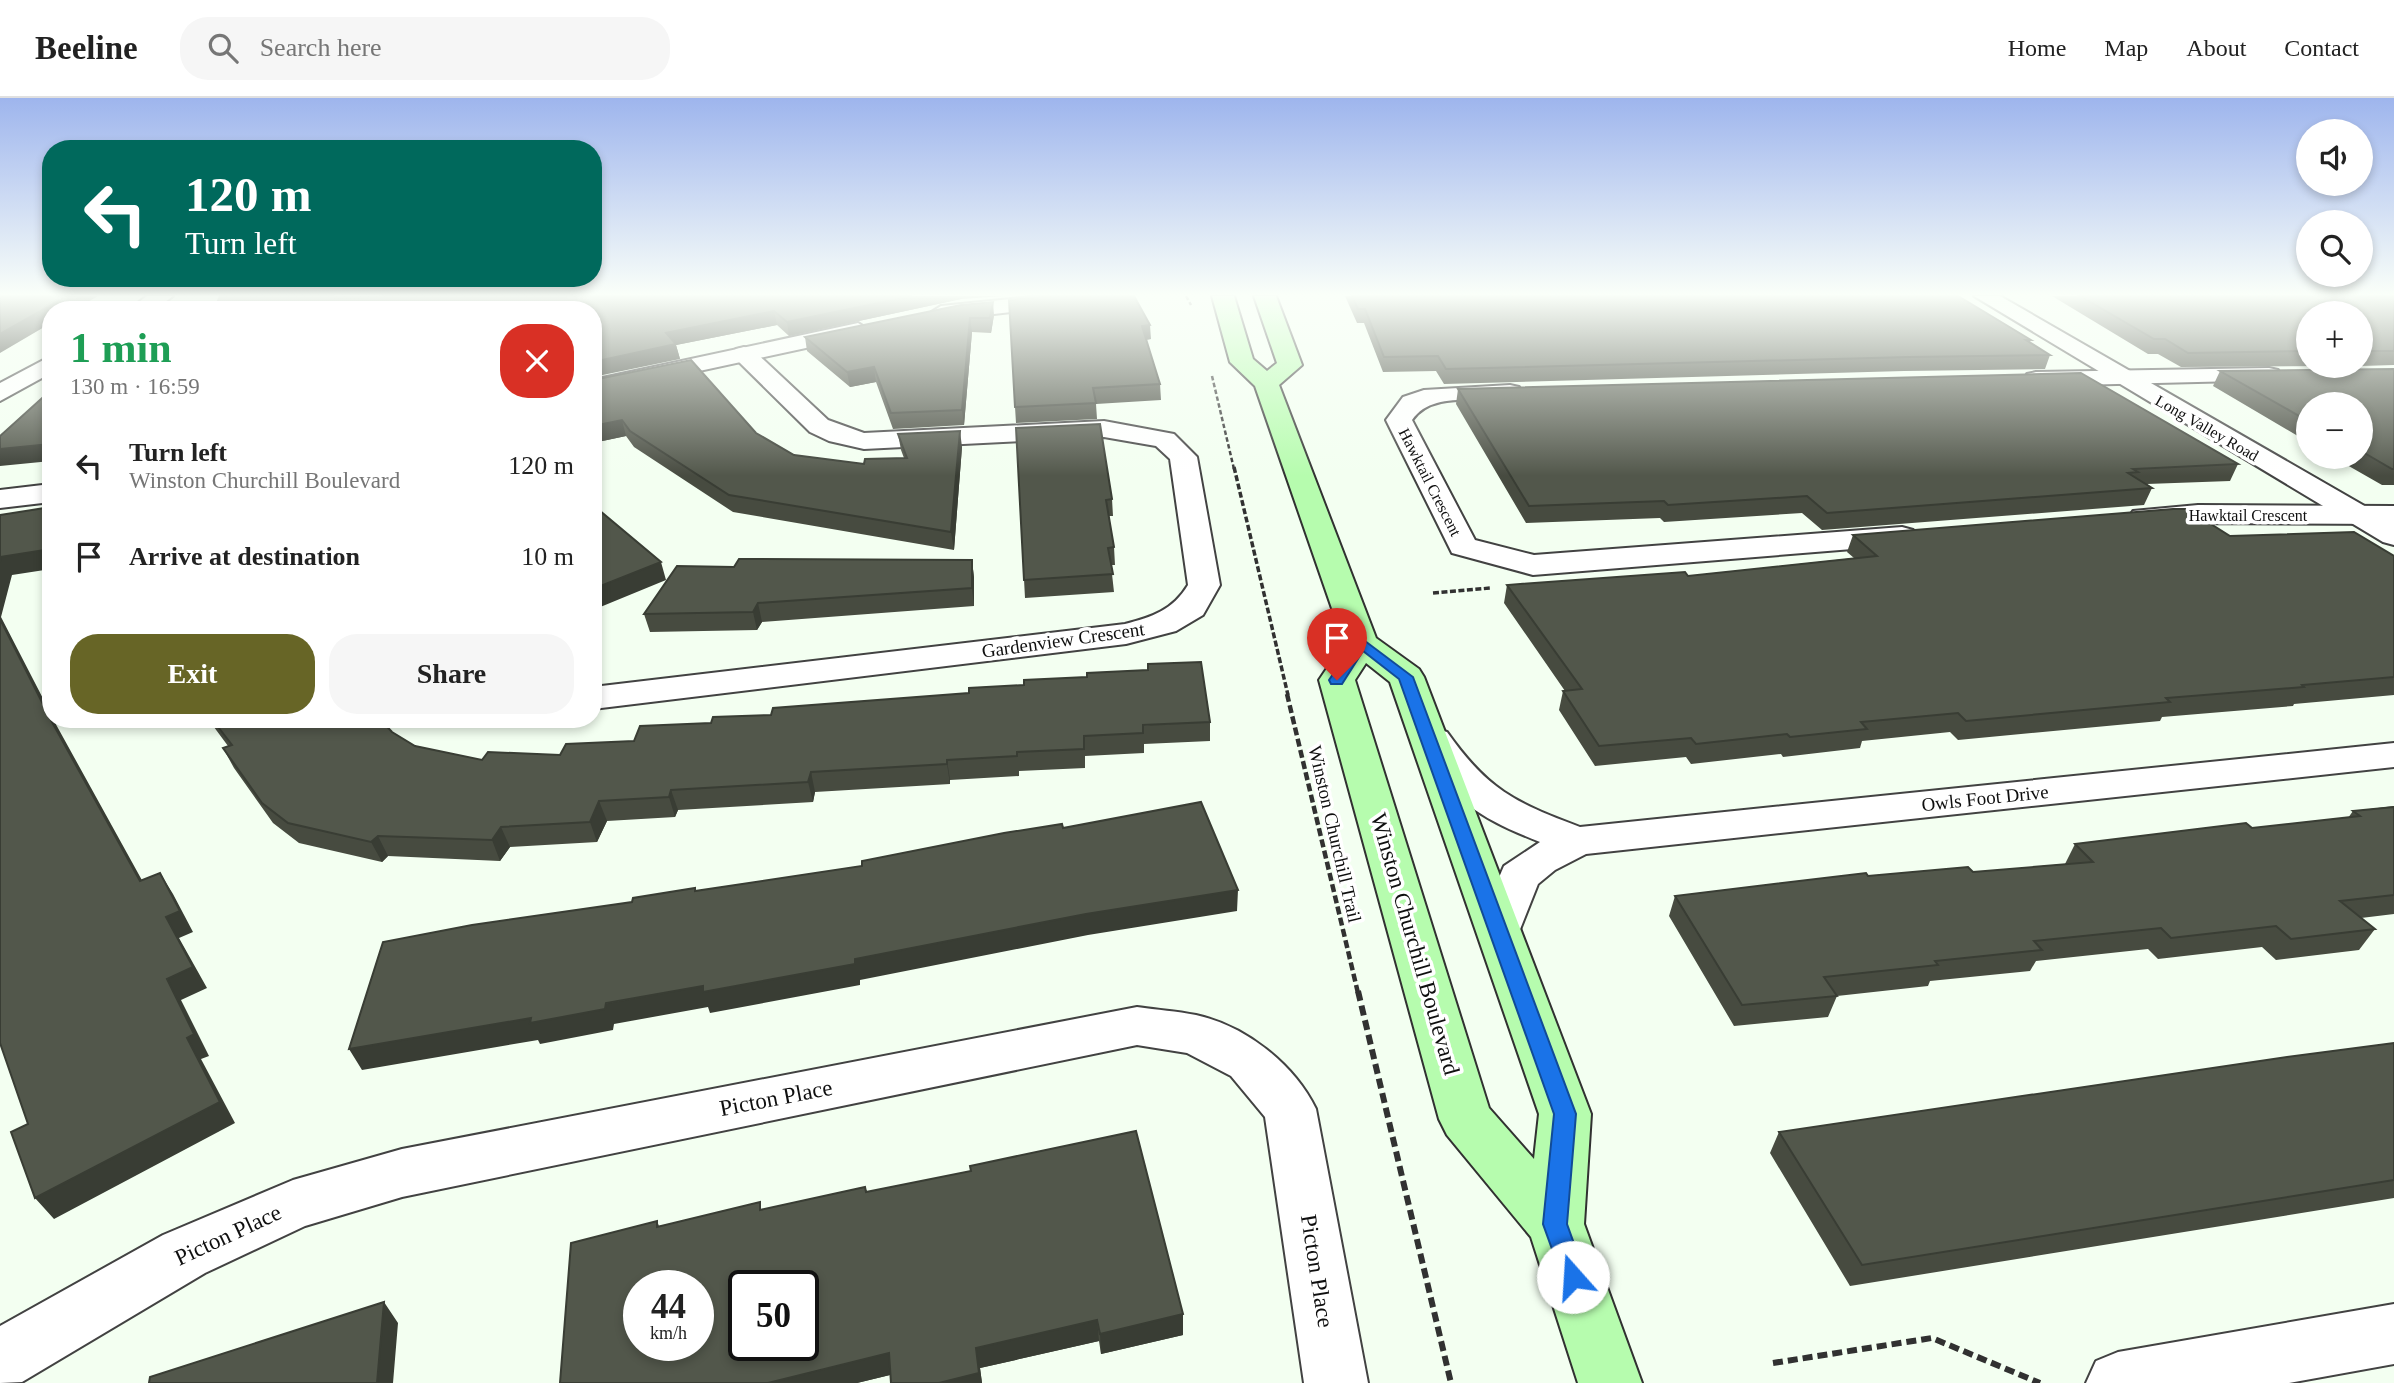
<!DOCTYPE html>
<meta charset="utf-8">
<style>
body{margin:0;font-family:Georgia,serif;background:#f6f6f6;color:#222;height:100vh;display:flex;flex-direction:column;font-size:26px;white-space:nowrap}
*{box-sizing:border-box;margin:0}
p{font-size:23px;color:#767676}
.icon{flex:none;width:38px;height:38px;fill:none;stroke:currentColor;stroke-width:2;stroke-linecap:round;stroke-linejoin:round}
.map{position:relative;flex:1;overflow:hidden}
.panel{position:absolute;left:42px;top:203px;width:560px;height:427px;display:flex;flex-direction:column;background:#fff;border-radius:28px;box-shadow:0 4px 10px #0003}
.panel>*{flex:none}
.top-card{position:absolute;left:42px;top:42px;width:560px;height:147px;border-radius:28px;box-shadow:0 4px 10px #0003;background:#00695c;color:#fff;overflow:hidden}
.buttons{position:absolute;left:2296px;top:21px;display:grid;gap:14px}
.buttons a{display:grid;place-items:center;width:77px;height:77px;border-radius:50%;background:#fff;box-shadow:0 4px 10px #0003;font-size:35px}
.speed{position:absolute;left:623px;top:1172px;display:flex;gap:14px;font-size:35px;font-weight:700;text-align:center}
.speed>*{display:grid;place-content:center;width:91px;height:91px;border-radius:50%;background:#fff;box-shadow:0 4px 10px #0003;line-height:1}
.speed small{font-size:18px;font-weight:400}
.speed .limit{border:4px solid #111;border-radius:10px;background:#fff;color:#111}
.pin{position:absolute;display:grid;place-items:center;width:60px;height:60px;color:#fff;margin:-72px -30px;border-radius:50% 50% 50% 0;rotate:-45deg;box-shadow:0 0 7px #0007}
.pin .icon{rotate:45deg}
.me{position:absolute;width:77px;margin:-38px;rotate:341deg;stroke-linejoin:round;filter:drop-shadow(0 0 5px #0008)}
.turn{display:flex;align-items:center;gap:24px;height:147px;padding:0 28px;font-size:32px}
.turn .icon{width:91px;height:91px;stroke-width:2.5}
.turn b{display:block;font-size:49px;line-height:60px}
.round{display:grid;place-items:center;flex:none;width:74px;height:74px;border-radius:28px;background:#f6f6f6}
.head{display:flex;align-items:center;justify-content:space-between;height:119px;padding:0 28px}
h1{font-size:42px;font-weight:600;line-height:52px;color:#1e9e55}
.cta{display:flex;gap:14px;margin-top:auto;padding:14px 28px}
.cta a{flex:1;height:80px;border-radius:28px;background:#676526;color:#fff;font-size:28px;font-weight:600;line-height:80px;text-align:center}
.cta a+a{background:#f6f6f6;color:#222}
ul{padding:0;list-style:none}
li{display:flex;align-items:center;gap:21px;height:91px;padding:0 28px}
li div{flex:1}
li b{display:block;font-size:26px}
li em{font-style:normal}
header{display:flex;align-items:center;gap:42px;box-sizing:border-box;height:98px;padding:0 35px;background:#fff;border-bottom:2px solid #e0e0e0}
header strong{font-size:33px}
nav{display:flex;gap:38px;margin-inline-start:auto;font-size:24px}
.search{width:490px;height:63px;background:#f6f6f6;display:flex;align-items:center;gap:18px;box-sizing:border-box;padding:0 24px;border-radius:28px;color:#767676;font-size:26px}
.map>svg:first-child{display:block}
.lines{fill:none;stroke-linecap:round;stroke-linejoin:round}
.minor-casing{stroke:#424242;stroke-width:4}
.tertiary-casing{stroke:#424242;stroke-width:4}
.secondary-casing{stroke:#313131;stroke-width:4}
.path-far3{stroke:#313131;stroke-width:2.5;stroke-dasharray:4.5 2.5;stroke-linecap:butt}
.path-far2{stroke:#313131;stroke-width:3.5;stroke-dasharray:6 2.5;stroke-linecap:butt}
.path-far1{stroke:#313131;stroke-width:4.5;stroke-dasharray:8 3.5;stroke-linecap:butt}
.path{stroke:#313131;stroke-width:6;stroke-dasharray:10 5;stroke-linecap:butt}
.minor{fill:#fff;fill-rule:evenodd}
.tertiary{fill:#fff;fill-rule:evenodd}
.secondary{fill:#b6fcae;fill-rule:evenodd}
.wall{fill:#474b40}
.shaded-wall{fill:#393d34}
.building{fill:#52574b;stroke:#393d34;stroke-width:2;fill-rule:evenodd}
.route{fill:#1a73e8;stroke:#114b97;stroke-width:2}
.labels{text-anchor:middle;dominant-baseline:central;stroke-width:7;stroke-linejoin:round;paint-order:stroke}
.far-street-label{font-size:16px;fill:#0f0f0f;stroke:#fff}
.street-label{font-size:19px;fill:#0f0f0f;stroke:#fff}
.near-street-label{font-size:23px;fill:#0f0f0f;stroke:#fff}
</style>
<header>
<strong>Beeline</strong>
<div class="search"><svg class="icon" aria-label="search" viewBox="0 0 24 24"><circle cx="10" cy="10" r="6"/><path d="M15 15l6 6"/></svg>Search here</div>
<nav><a>Home</a><a>Map</a><a>About</a><a>Contact</a></nav>
</header>
<div class="map">
<svg width="2394" height="1285" viewBox="0 0 2394 1285">
<rect width="100%" height="100%" fill="#f3fff1"/>
<g class="lines">
<g class="minor-casing">
<path id="minor" d="M744,249L752,251L828,322L864,335L1104,323L1174,336L1197,359L1220,487L1203,517L1176,533L1126,546L593,611V589L1125,526C1152,519 1173,512 1188,487L1170,361L1156,348L1104,339L864,351L829,343L810,334L736,261L732,256L736,251Z
M2269,270L2278,272L2281,277L2278,282L2036,288L2027,286L2024,281L2027,276L2036,274Z
M1510,287L1519,289L1522,294L1519,299C1485,308 1434,290 1412,322L1475,442L1534,457L1902,429L1913,432L1917,438L1913,444L1902,447L1533,477L1452,455L1386,322L1403,299L1424,292Z
M2198,407L2394,408V426L2198,425L2144,428L2133,425L2129,419L2133,413Z
M1433,630L1447,634C1488,692 1514,704 1580,729L2394,645V669L1586,756L1555,772L1538,786L1515,844L1499,848L1483,844L1476,832L1504,768L1540,744C1472,717 1454,702 1414,642L1419,634Z
M1137,909C1157,912 1177,913 1196,917C1246,928 1294,966 1316,1011L1368,1285H1304L1265,1019L1231,978L1187,955L1137,947L402,1099L305,1128L205,1175L22,1284L0,1285V1228L163,1137L293,1082L402,1051Z
M2394,1206V1266L2289,1285H2086L2096,1263L2118,1254Z"/>
</g>
<g class="tertiary-casing">
<path id="tertiary" d="M147,198H173L155,212H128Z
M1040,198H1110L1099,204L941,222L930,215L941,208Z
M1974,198H2000L2394,425V447L2383,444Z
M858,225L869,232L866,237L593,296V282Z
M51,258V275L0,303V285Z
M51,386V404L0,410V392Z"/>
</g>
<g class="secondary-casing">
<path id="secondary" d="M1212,198H1234L1253,261L1267,273L1277,265L1254,198H1276L1302,267L1279,287L1376,540L1419,571L1424,579L1591,1016L1584,1126L1642,1285H1578L1531,1139L1447,1037L1439,1021L1319,582L1344,545L1255,288L1230,264ZM1366,565L1390,584L1539,1016L1534,1061L1489,1010L1355,582Z"/>
</g>
<path class="path-far3" d="M1186,198L1191,207
M1212,278L1234,371"/>
<path class="path-far2" d="M1234,369L1288,597
M1433,495L1491,490"/>
<path class="path-far1" d="M1287,596L1358,895"/>
<path class="path" d="M1358,893L1451,1285
M1773,1265L1932,1240L2040,1285"/>
<use href="#minor" class="minor"/>
<use href="#tertiary" class="tertiary"/>
<use href="#secondary" class="secondary"/>
</g>
<path class="wall" d="M1050,198L1151,241L1146,242L1160,286L1161,302L1096,306L1097,321L1016,325L1015,309Z
M1345,198H1958L2031,242L2030,244L2050,257L2045,271L1904,273L1444,286L1436,273L1383,274L1364,225H1357Z
M2052,198H2394V267L2361,268V215H2308V268H2338L2181,269L2158,256H2148Z
M961,201L789,238L777,227L676,247L680,261L593,212Z
M994,217L991,235L972,234L964,327L893,331L876,284L850,289L807,253L805,239Z
M2394,271V387H2382L2333,359H2361V306H2308V344L2213,288L2220,273Z
M593,282L756,335L794,357L864,366L904,360L901,352L898,336L962,349L954,452L733,414L634,349L626,338L593,345Z
M1458,291L2238,366L2230,383L2147,386L2152,390L2144,407L1822,432L1802,415L1664,424L1660,420L1526,425L1456,306Z
M1016,330L1112,401L1113,418H1109L1114,449L1115,467H1111L1114,494L1025,500Z
M1853,437L2230,438L2394,458V597L2294,606L2293,608L2162,619L2160,623L1958,642L1950,634L1862,643L1860,650L1783,659L1781,656L1691,666L1686,659L1595,668L1559,612L1563,593H1565L1504,505L1507,487L1688,478L1854,460L1847,454Z
M972,462L974,480V508L762,524L757,532L650,534L644,516L734,469Z
M208,621H380L392,634L415,648L482,662L560,657L1210,624V643L1144,646V655L1085,658V670L1019,673V678L950,682V686L815,694L813,704L678,712L675,719L607,723L597,744L510,749L500,763L388,758L382,764L299,745L273,725L234,670L223,650L228,648Z
M2394,708V816L2361,820L2375,831L2359,852L2276,862L2262,849L2158,861L2148,851L2036,863L2030,873L1930,883L1928,888L1837,898L1828,919L1734,928L1669,818L1675,798L1868,778L1973,774L2065,766L2075,746L2252,730L2348,720L2353,713Z
M2394,945V1100L1850,1188L1770,1055L1779,1034Z
M865,1089L867,1094L1183,1237L1101,1256L1099,1243L980,1270L982,1285H891L890,1277L857,1285H560L657,1123L659,1128L762,1112Z"/>
<path class="shaded-wall" d="M67,198H98L74,212H51V225L0,255V236Z
M333,198H387L338,212Z
M912,198H1003L961,201L789,238L787,224Z
M993,204L994,217L991,235L990,220Z
M774,213L777,227L676,247L680,261L593,279V264L666,235Z
M970,220L972,234L964,327L962,312Z
M1150,227L1151,241L1142,242V228Z
M874,269L876,284L850,289L847,274Z
M622,322L626,338L593,345V328Z
M960,333L962,349L954,452L951,434Z
M51,346V363L0,368V351Z
M51,451V471L12,477L1,519L51,616V621H53L154,804L140,783L52,624L0,521V464L1,459Z
M972,462L974,480V508L972,490Z
M661,464L666,482L593,512V491Z
M758,505L762,524L757,532L753,514Z
M947,662L950,682V686L947,666Z
M811,674L815,694L813,704L808,684Z
M671,692L678,712L675,719L669,699Z
M599,703L607,723L597,744L590,724Z
M501,729L510,749L500,763L492,742Z
M378,738L388,758L382,764L371,744Z
M160,775L173,796L193,834L179,840L207,890L181,902L209,958L201,961L235,1025L54,1121L35,1100L187,940L167,881L166,819Z
M1238,792L1237,813L1088,837L860,882V887L710,915L708,909L614,926L613,932L540,946L538,942L362,972L349,951L855,861L1086,816Z
M384,1204L398,1225L393,1285H377Z
M1183,1216V1237L1101,1256L1100,1236Z
M1097,1222L1099,1243L980,1270L982,1285H939L976,1250Z
M889,1255L894,1276L857,1285H768Z"/>
<path class="building" d="M0,198H67L0,236Z
M220,198H333L336,201L392,198H912L787,224L774,213L666,235L676,246L593,264V212H214Z
M1050,198H1134L1150,227L1142,228L1160,286L1093,290L1096,305L1015,309L1009,202Z
M1352,198H1958L2031,242H2026L2050,257L1909,259L1446,271L1438,258L1384,259L1365,211H1358Z
M2080,198H2394V253H2361V215H2308V253L2188,255L2165,241H2154Z
M993,204L990,220H970L962,312L891,315L874,269L847,274L805,239L961,207Z
M691,262L756,335L794,357L864,366L865,361L907,360L898,336L960,333L951,434L729,397L630,333L622,322L593,328V282Z
M2394,271V371H2392L2361,353V306H2308V323L2220,273Z
M2081,275L2238,366L2133,371L2138,374L2128,375L2152,390L1827,415L1807,398L1668,407L1664,403L1529,408L1458,291Z
M51,292V346L0,351V338Z
M1100,326L1112,401L1106,402L1114,449L1108,450L1113,476L1024,482L1016,330Z
M593,407L661,464L593,491Z
M51,409V451L1,459L0,464V417Z
M2173,411H2187L2230,438L2354,434L2394,458V579L2302,587L2304,589L2166,600L2170,604L1966,623L1958,615L1861,624L1867,631L1790,639L1787,636L1696,646L1691,640L1599,648L1563,593L1582,591L1507,487L1685,474L1688,478L1877,458L1853,437Z
M739,461L972,462V490L758,505L753,514L644,516L677,468L734,469Z
M0,521L52,624L140,783L160,775L180,813L166,819L193,869L167,881L194,936L187,940L220,1004L35,1100L11,1034L28,1026L0,945Z
M1201,564L1210,624L1143,627V635L1084,638V651L1017,654V658L947,662V666L811,674L808,684L671,692L669,699L599,703L590,724L501,729L492,742L378,738L371,744L288,725L262,705L223,650L232,647L212,621H380L392,634L415,648L482,662L488,654L560,657L566,646L634,643L640,628L711,625L713,619L771,617L773,610L969,595V590L1024,587V582L1087,579V575L1148,572V566Z
M1201,704L1238,792L1086,816L855,861V866L703,894V888L606,905L605,911L530,925L531,920L349,951L383,844L472,827L632,804L633,800L695,790V793L862,768V763L1004,735L1062,726L1063,730Z
M2394,709V797L2340,803L2375,831L2291,841L2276,828L2171,840L2161,830L2034,843L2042,852L1935,863L1938,867L1824,879L1837,898L1742,907L1675,798L1866,775L1868,778L1968,769L1973,774L2093,764L2075,746L2246,725L2252,730L2360,718L2353,713Z
M2394,945V1082L1862,1167L1779,1034L2287,959Z
M1136,1033L1183,1216L1100,1236L1097,1222L976,1250L979,1275L939,1285H891L889,1255L768,1285H560L571,1145L657,1123V1129L760,1104V1112L865,1089L866,1094L971,1073L970,1068ZM639,1188H698V1248H639ZM744,1188H803V1248H744Z
M384,1204L377,1285H149L150,1279Z"/>
<linearGradient id="sky" x2="0" y2="1"><stop stop-color="#9eb5ed"/><stop offset="0.52" stop-color="#fafff9"/><stop offset="1" stop-color="#fafff9" stop-opacity="0"/></linearGradient>
<rect width="2394" height="378" fill="url(#sky)"/>
<path class="route" d="M1361,540L1413,579L1576,1016L1567,1126L1586,1179L1582,1187L1573,1191L1565,1187L1543,1126L1554,1016L1399,581L1363,553L1342,586H1331L1329,582L1356,542Z"/>
<g class="labels">
<g class="far-street-label">
<text transform="translate(2207 330) rotate(30)">Long Valley Road</text>
<text transform="translate(1430 384) rotate(63)">Hawktail Crescent</text>
<text x="2248" y="417">Hawktail Crescent</text>
</g>
<g class="street-label">
<text transform="translate(1063 542) rotate(-8)">Gardenview Crescent</text>
<text transform="translate(1985 700) rotate(-6)">Owls Foot Drive</text>
<text transform="translate(1335 736) rotate(77)">Winston Churchill Trail</text>
</g>
<g class="near-street-label">
<text transform="translate(1415 846) rotate(74)">Winston Churchill Boulevard</text>
<text transform="translate(776 1000) rotate(-11)">Picton Place</text>
<text transform="translate(228 1137) rotate(-25)">Picton Place</text>
<text transform="translate(1317 1173) rotate(81)">Picton Place</text>
</g>
</g>
</svg>
<div class="buttons">
<a><svg class="icon" aria-label="sound" viewBox="0 0 24 24"><path d="M4 9h4l5-4v14l-5-4H4zM17 9q2 3 0 6"/></svg></a>
<a><svg class="icon" aria-label="search" viewBox="0 0 24 24"><circle cx="10" cy="10" r="6"/><path d="M15 15l6 6"/></svg></a>
<a>+</a>
<a>−</a>
</div>
<div class="speed"><div>44<small>km/h</small></div><div class="limit">50</div></div>
<div class="pin" style="left:1337px;top:582px;background:#d93025"><svg class="icon" aria-label="arrive" viewBox="0 0 24 24"><path d="M6 21V4h12l-3 4 3 4H6"/></svg></div>
<svg class="me" style="left:1573px;top:1179px" viewBox="-20 -20 40 40"><circle r="19" fill="#fff"/><path d="M0-13L10 11 0 6-10 11z" fill="#1a73e8"/></svg>
<div class="top-card">
<div class="turn"><svg class="icon" aria-label="left" viewBox="0 0 24 24"><path d="M17 20v-9H6M10 6l-5 5 5 5"/></svg><div><b>120 m</b>Turn left</div></div>
</div>
<section class="panel">
<div class="head"><div><h1>1 min</h1><p>130 m · 16:59</p></div><a class="round" style="background:#d93025;color:#fff"><svg class="icon" aria-label="close" viewBox="0 0 24 24"><path d="M6 6l12 12M18 6L6 18"/></svg></a></div>
<ul>
<li><svg class="icon" aria-label="left" viewBox="0 0 24 24"><path d="M17 20v-9H6M10 6l-5 5 5 5"/></svg><div><b>Turn left</b><p>Winston Churchill Boulevard</p></div><em>120 m</em></li>
<li><svg class="icon" aria-label="arrive" viewBox="0 0 24 24"><path d="M6 21V4h12l-3 4 3 4H6"/></svg><div><b>Arrive at destination</b></div><em>10 m</em></li>
</ul>
<div class="cta"><a>Exit</a><a>Share</a></div>
</section>
</div>
